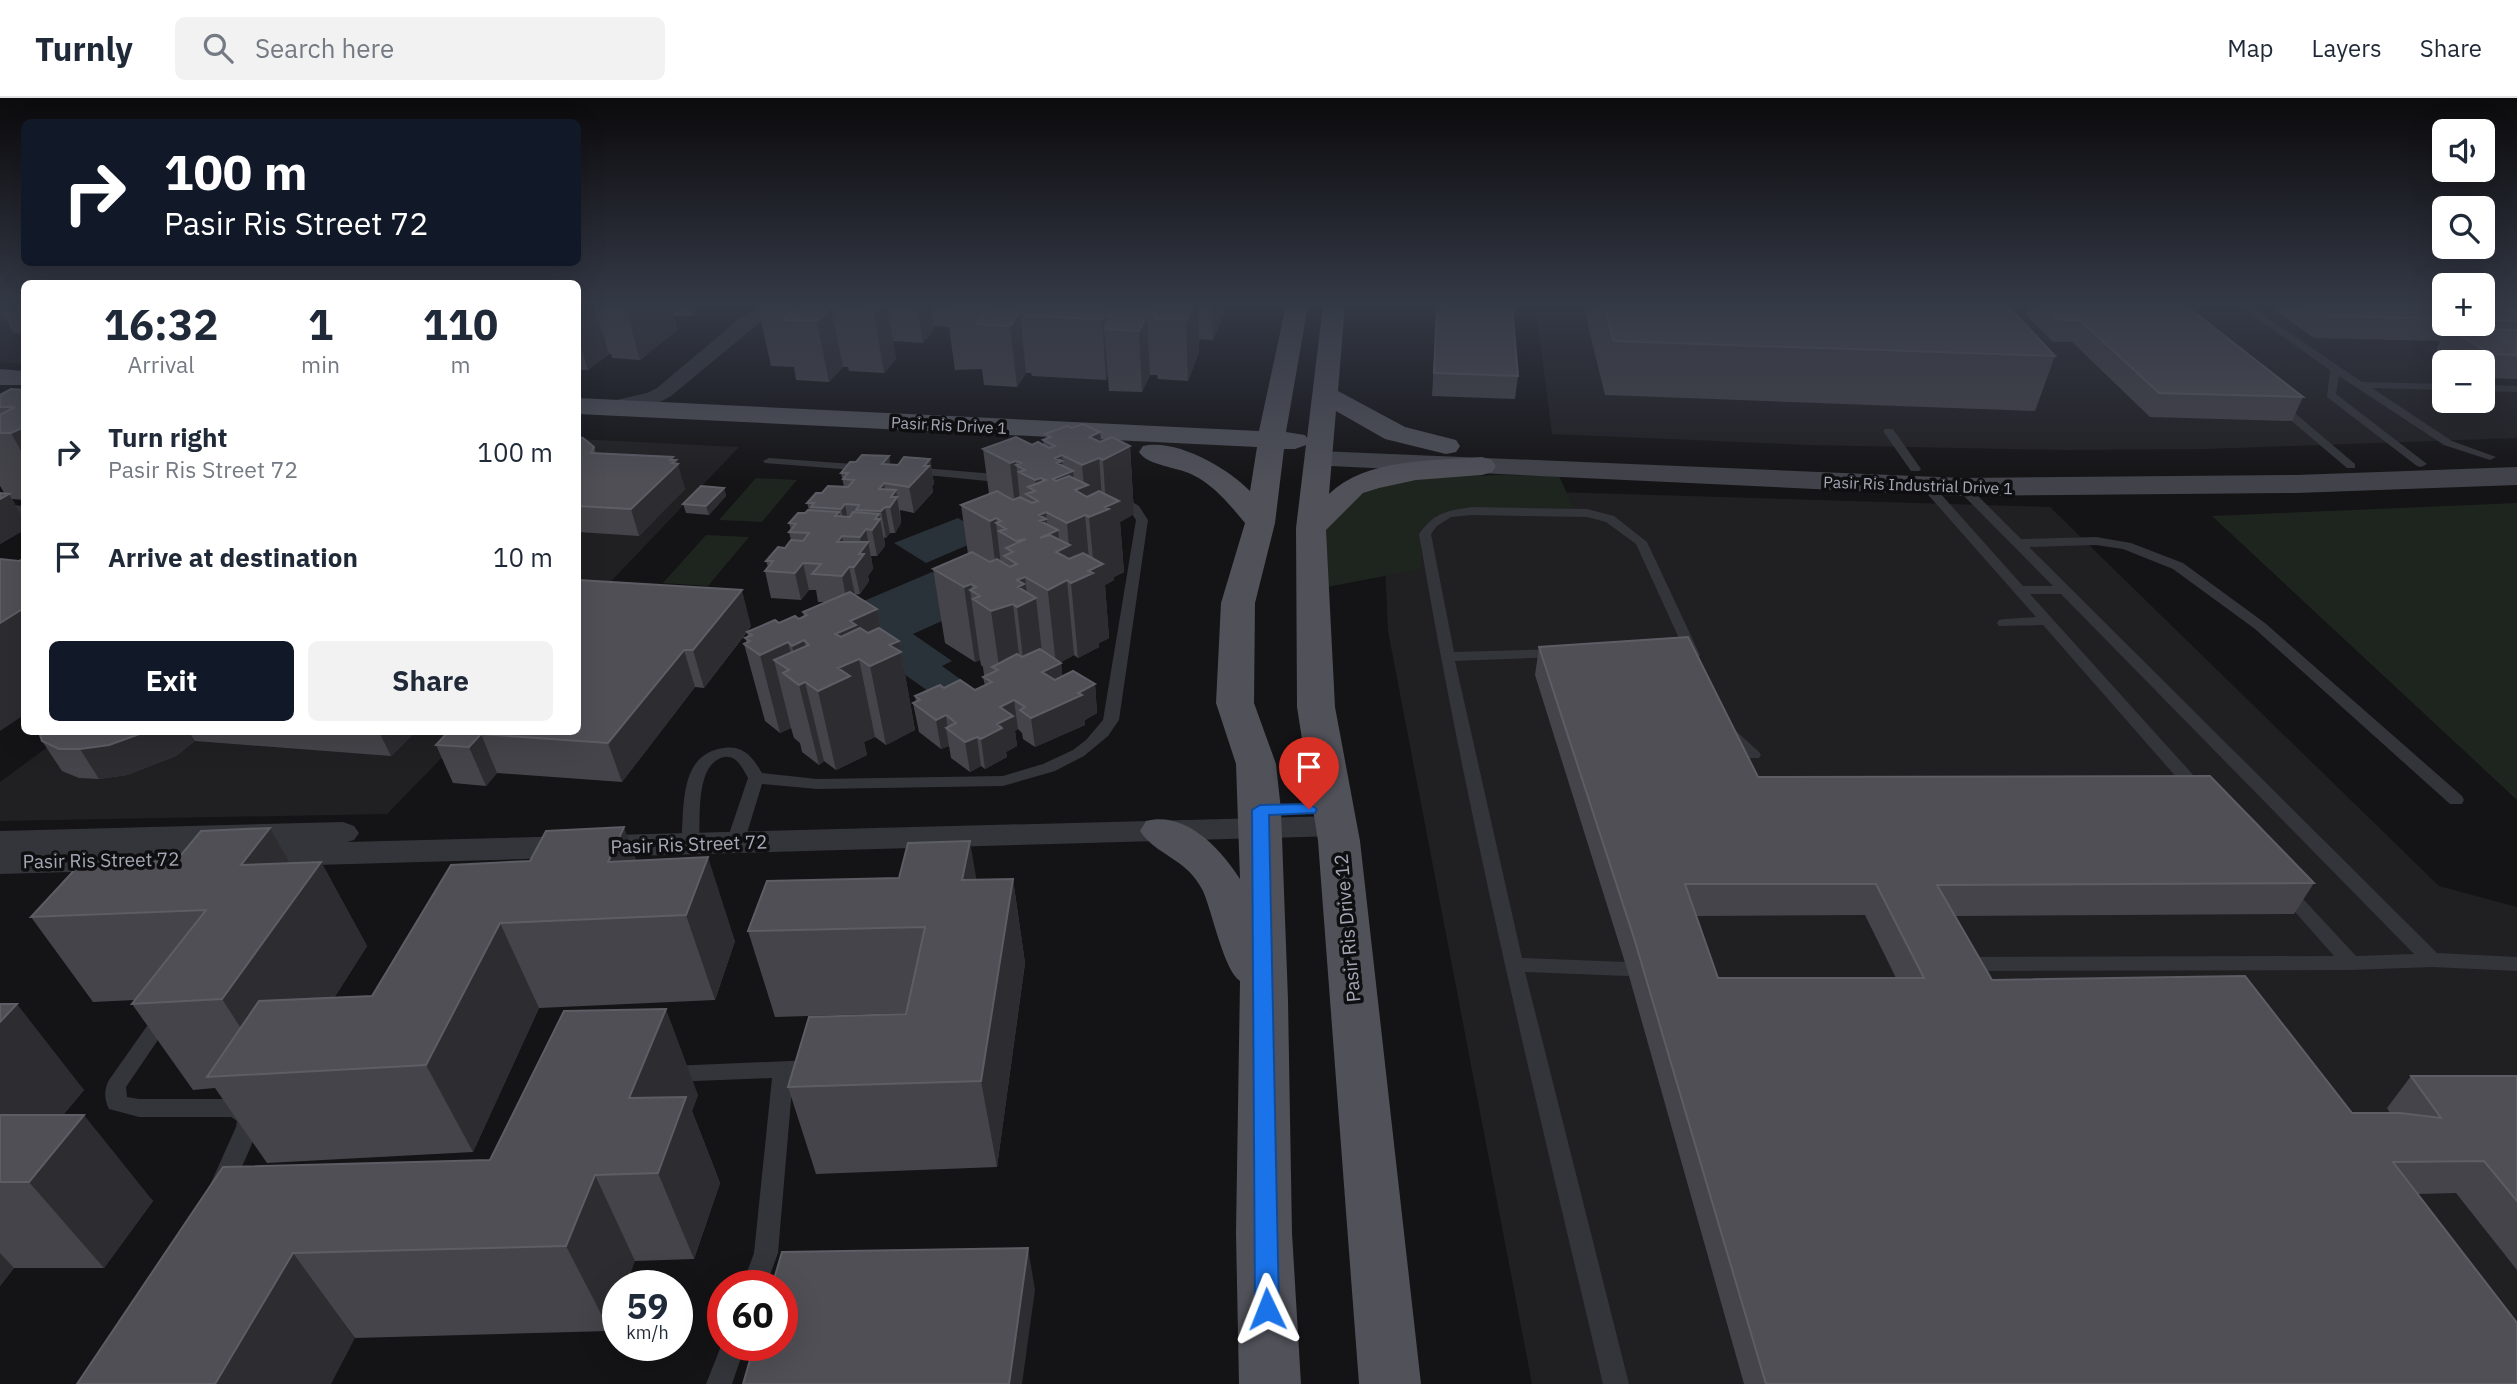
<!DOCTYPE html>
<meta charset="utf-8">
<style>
body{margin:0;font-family:"IBM Plex Sans",sans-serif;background:#f2f2f3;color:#1f2937;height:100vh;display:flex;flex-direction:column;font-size:26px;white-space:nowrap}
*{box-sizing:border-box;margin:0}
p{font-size:23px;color:#747a83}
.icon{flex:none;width:38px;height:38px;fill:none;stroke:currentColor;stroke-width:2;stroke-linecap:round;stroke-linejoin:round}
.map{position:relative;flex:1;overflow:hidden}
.sheet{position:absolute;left:21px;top:182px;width:560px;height:455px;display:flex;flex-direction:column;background:#fff;border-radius:10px;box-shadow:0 7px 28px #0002}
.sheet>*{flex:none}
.banner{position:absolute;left:21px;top:21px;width:560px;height:147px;border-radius:10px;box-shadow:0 7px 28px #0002;background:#111827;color:#fff;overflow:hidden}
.tools{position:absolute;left:2432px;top:21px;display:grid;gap:14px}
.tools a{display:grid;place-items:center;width:63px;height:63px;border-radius:10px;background:#fff;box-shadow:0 7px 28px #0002;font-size:35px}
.speed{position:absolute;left:602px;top:1172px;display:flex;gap:14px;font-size:35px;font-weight:700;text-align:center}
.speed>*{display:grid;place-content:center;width:91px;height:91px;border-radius:50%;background:#fff;box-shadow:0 7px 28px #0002;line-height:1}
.speed small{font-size:18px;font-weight:400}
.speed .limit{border:10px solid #d22;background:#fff;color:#111}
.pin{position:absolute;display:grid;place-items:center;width:60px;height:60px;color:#fff;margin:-72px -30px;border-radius:50% 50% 50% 0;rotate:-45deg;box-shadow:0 0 7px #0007}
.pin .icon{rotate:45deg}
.me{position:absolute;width:77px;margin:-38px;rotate:358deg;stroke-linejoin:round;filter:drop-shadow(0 0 5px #0008)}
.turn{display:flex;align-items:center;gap:24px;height:147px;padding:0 28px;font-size:32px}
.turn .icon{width:91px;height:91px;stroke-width:2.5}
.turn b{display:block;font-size:49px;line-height:60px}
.eta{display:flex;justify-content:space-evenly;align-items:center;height:119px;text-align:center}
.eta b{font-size:42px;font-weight:700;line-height:49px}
.primary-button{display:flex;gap:14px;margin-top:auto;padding:14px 28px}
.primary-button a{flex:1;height:80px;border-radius:10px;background:#111827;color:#fff;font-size:28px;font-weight:700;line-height:80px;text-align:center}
.primary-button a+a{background:#f2f2f3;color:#1f2937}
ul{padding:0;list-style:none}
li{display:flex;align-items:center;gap:21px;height:105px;padding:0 28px}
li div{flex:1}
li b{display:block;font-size:26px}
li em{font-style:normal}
header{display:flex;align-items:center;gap:42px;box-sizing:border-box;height:98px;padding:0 35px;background:#fff;border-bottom:2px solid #e0e1e3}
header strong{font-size:33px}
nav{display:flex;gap:38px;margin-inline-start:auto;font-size:24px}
.search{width:490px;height:63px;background:#f2f2f3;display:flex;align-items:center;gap:18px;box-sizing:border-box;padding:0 24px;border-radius:10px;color:#747a83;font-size:26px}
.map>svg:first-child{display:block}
.built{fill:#201f22;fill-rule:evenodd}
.green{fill:#1e251f}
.water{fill:#293139}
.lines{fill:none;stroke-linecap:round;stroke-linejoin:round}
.lane{fill:#34353a;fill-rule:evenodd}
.street{fill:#34353a;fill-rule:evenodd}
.secondary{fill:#42434a;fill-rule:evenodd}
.primary{fill:#505159;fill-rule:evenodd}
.wall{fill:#45444a;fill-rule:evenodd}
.shaded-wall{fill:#2d2c30;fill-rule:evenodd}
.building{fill:#504f56;stroke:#5d5d65;stroke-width:2;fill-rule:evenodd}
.route{fill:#1a73e8;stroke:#114b97;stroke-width:2}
.labels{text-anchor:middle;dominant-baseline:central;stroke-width:7;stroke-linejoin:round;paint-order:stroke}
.far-street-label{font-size:16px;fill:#a5a8b6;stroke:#0f0e10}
.street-label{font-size:19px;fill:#a5a8b6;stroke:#0f0e10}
</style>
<header>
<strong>Turnly</strong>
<div class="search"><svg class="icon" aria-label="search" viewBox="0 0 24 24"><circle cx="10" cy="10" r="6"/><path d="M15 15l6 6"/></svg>Search here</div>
<nav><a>Map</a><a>Layers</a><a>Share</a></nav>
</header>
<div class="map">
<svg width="2517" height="1286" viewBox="0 0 2517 1286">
<rect width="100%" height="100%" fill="#141315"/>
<path class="built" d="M0,207H24V266L0,264Z
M1377,207H2445V226H2483V207H2517V340L2205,351L2066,352L1808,347L1552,336L1537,220L1377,214ZM2445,264H2483V303H2445Z
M578,341L739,349L578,518Z
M1462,391L2050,409L2439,788L2517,809V1286H1532L1388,533L1383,424Z
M68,634H467L387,716L0,723V684Z"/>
<path class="green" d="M1499,377L1559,378L1574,410L1464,411L1440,416L1422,429L1421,471L1327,489L1323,426L1355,394L1399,381Z
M756,380L797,382L762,424L719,422Z
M2517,405V702L2212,418Z
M706,437L749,439L708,488L663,485Z"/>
<path class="water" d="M958,420L989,438L926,465L894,445Z
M932,474L982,505L913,536L952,563L942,568L967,586L938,600L874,555L784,537Z"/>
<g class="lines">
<path class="lane" d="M1974,207H2046L2055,210L2050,213L1979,210Z
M2238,207H2249L2362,284L2445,286V292L2372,290L2452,343L2496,359L2490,362L2444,347L2339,278L2336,296L2427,366L2421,369L2417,368L2327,299L2330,272Z
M2483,287L2517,288V294L2483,293Z
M2274,304H2282L2355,366V370H2347L2274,308Z
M1885,331H1893L1921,371L1919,373H1911L1883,333Z
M769,360L867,367L873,370L867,373L765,365L763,363Z
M911,369L1007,377L1013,381L1007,385L907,375V371Z
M1927,384L1931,385L2023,488H2053L1958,392V386H1966L2021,441L2096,439L2131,445L2183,465L2265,525L2462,698L2464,702L2462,706H2450L2255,531L2173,471L2123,451L2096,447L2029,449L2437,855L2517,859V873L2432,869L2351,872L1963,873L1956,871L1953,866L1956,861L1963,859L2334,858L2281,798L2278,794L2281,790H2293L2356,858L2414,856L2061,496H2030L2204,689L2206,693L2204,697H2192L2043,527L1999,528L1997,525L1999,522L2004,521L2036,519L1923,391L1921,388Z
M1118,395L1139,408L1148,422L1119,622L1108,638L1084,658L1055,673L1003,688L817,691L762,686L744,745L741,749H729L726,745L748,680C743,671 737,657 724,659C694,666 701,723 699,746L696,750H684L681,746C685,712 677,656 724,650C744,647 753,660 762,675L817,681L1003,678L1043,666L1073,652L1086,642L1103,622L1136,422L1130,413L1112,399Z
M0,406L24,408V416L0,414Z
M1472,409L1587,411L1614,418L1647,444L1700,557L1698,560H1688L1636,446L1606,424L1587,419L1472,417L1451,419L1437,428L1431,436L1454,554L1559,551L1566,555L1559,559L1455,563L1522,860L1627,864L1634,866L1637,871L1634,876L1627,878L1525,874L1629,1286H1603C1536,1003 1467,721 1419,436C1435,414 1446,413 1472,409Z
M1729,630L1735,632L1759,654L1761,657L1759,660H1747L1723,638L1721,635Z
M154,925L161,928L164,933L126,989L127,999L139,1001H236C244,1004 254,1009 257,1017C263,1031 236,1080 229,1094L221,1097L213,1094L210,1087L236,1029L237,1023L231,1019H139L109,1011C104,1002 104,991 109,982L147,928Z
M813,962L820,964L823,970L820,976L793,979L778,1155L766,1188H742L754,1155L772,980L671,984L664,982L661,976L664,970L671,968Z
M723,1243V1248H745L732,1286H706Z"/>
<path class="street" d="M761,207H781L671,298L660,304L610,315L603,313L600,309L603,305L647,295L657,290L739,221Z
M1336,718L1347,721L1352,728L1347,735L1336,738L0,776V733L343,724L354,728L359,735L354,742L347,744Z"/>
<path class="secondary" d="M1319,353L1962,380L2296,377L2517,369V387L2296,395L1962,398L1309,367L1305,361L1309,355Z"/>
<path class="primary" d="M1286,207H1308L1286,334L1305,337L1307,340L1323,207H1345L1338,293L1405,329L1456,342L1460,348L1456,354L1446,356L1385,341L1336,313L1329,396C1366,360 1433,363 1482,359L1492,362L1496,368L1492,374L1482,377L1416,382L1379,390L1363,395L1326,432L1335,609L1360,743L1421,1286H1359L1318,743L1297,609L1296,430L1306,347L1295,351H1284L1275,425L1255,505L1254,605L1276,666L1281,712L1288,902L1292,1135L1301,1286H1239L1236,1135L1240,883C1224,873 1212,813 1203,793C1187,760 1155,757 1140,733L1146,723C1186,713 1220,750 1240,781L1236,666L1216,605L1221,505L1245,425C1230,407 1215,388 1193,377C1178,369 1148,368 1139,354L1143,348C1176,340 1228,370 1250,393L1257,349L578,316V300L1259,333Z
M0,271L24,273V287H0Z"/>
</g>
<path class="wall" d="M0,207H24V236L13,235L6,222L0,223Z
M578,207H707L693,218H673L677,232L640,262L612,260L611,256H609L588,272H578Z
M760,207H1097L1118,208V207H1227L1213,242L1199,241V254L1188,283L1158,281L1157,277H1150L1142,294L1109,293L1108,278L1106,282L1032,278L1031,275H1026L1017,289L984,287L982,271L955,272L949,229L934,228V231L923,245L893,243L896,261L884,275L849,273L848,269H843L829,284L796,282L794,269L771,268L758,209Z
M1437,207L1518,278L1515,301L1432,298Z
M1583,207H2007L2055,258L2035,313L1605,297Z
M2029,207H2185L2303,299L2292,323L2150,319L2072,244H2053L2026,217Z
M2268,207H2445V226H2483V207H2517V281L2483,280V264H2455L2436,252L2440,243L2314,240Z
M24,292V402L12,401L24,422V432L0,446L5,396L0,388V297Z
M1072,330L1100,334L1101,344L1130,348L1134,416L1120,424L1124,474L1114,479V482L1105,487L1109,540L1099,545V549L1078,560L1074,557L1061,564L1062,578L1095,586L1097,615L1085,622V627L1035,649L1023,641L1022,635L1018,631L1015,633L1017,648L1006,654L1007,659L985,671L981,668L970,674L951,660L949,648L941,651L919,634L913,605L916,604L915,598L944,590L975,592L985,588L983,579L985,578L984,577L983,569L981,567L980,562L975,564L945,545L933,471L968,456L961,407L989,396L983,351L1032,347H1044L1043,342L1046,341L1045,336Z
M578,339L594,349L596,355L673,359V362H676L685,391L639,438L578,434Z
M889,358L890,367H898L930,361L934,386L932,388L933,394L914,415L900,412L901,425L895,435H890L886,440L884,439L885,448L877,458H871L873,471L868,478L869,483L860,496L854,497L877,511L881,531L899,543L915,632L886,647L875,639L864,644L867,657L836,672L824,663L819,667L802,654L800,645L794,640L791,630L780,635L765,623L744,546L747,545L745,540L748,539L747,534L704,590L695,589L622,684L497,675L486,688L453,685L436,647L447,634H578V482L751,528L747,534L779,525L799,521L804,519L803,514L826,504H818L816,492H809L801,502L771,500L765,473L768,469L766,463L785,450L791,442L789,434L791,432L789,425L809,412L807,405L822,395L844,389L841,375L856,364Z
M724,390L726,398L709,417L686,415L683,406Z
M1539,549L1758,679L2314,785L2294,816L1955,818L1992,882L2352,1015H2390L2387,1010L2411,978H2517V1172L2456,1095L2418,1096L2517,1286H1744L1627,871L1535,577ZM1865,817L1896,880H1718L1696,818Z
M39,634H415L391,658L195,643L176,658L127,677L99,681L79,680L62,673L42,643Z
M636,762L735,843L715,902L539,910L473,1054L267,1065L215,990L193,992L132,906L135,902L93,904L31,819L290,765L321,764L367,848L334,900L372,898L451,767Z
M899,780L976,782L1013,781L1025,865L997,1069L816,1076L788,989L906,915L775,919L748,833Z
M0,906L84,992L63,1017L153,1103L104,1170H14L0,1188Z
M698,997L692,1013L720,1085L694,1161L635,1163L618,1188V1212L610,1233L355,1240L223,1069L490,1062Z"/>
<path class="shaded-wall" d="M578,207H594L609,256L588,272L578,239Z
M625,207H671L677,232L640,262Z
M691,207H707L693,218Z
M792,207H793L796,222H792L789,210Z
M808,207L841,210L831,209L843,269L829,284L817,223Z
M882,207H887L896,261L884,275L874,215Z
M917,207H931L934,231L923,245Z
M988,207H1005L1008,227H986L984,211Z
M1193,207H1198L1199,254L1188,283L1186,222Z
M1212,207H1227L1213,242Z
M0,212L6,222L0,223Z
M1020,214L1026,275L1017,289L1010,228Z
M1147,217L1150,277L1142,294L1139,233Z
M1103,218L1108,278L1106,282L1102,221Z
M24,329V358L11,335Z
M1100,334L1103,362L1099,360L1103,413L1106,408L1103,362L1130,348L1134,416L1120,424L1124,474L1114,479V482L1105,487L1109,540L1099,545V549L1078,560L1071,485L1067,482L1074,557L1056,567L1038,403L1037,402L1035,382L1041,380L1045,415L1046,414L1048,436L1058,432L1060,452L1069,448L1067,425L1053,381L1055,360L1062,357L1064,377L1073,373L1075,392L1084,388L1082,367L1089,339ZM1085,417L1089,419L1094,470L1090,472Z
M889,358L893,384L882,366Z
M673,359L674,364L676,362L677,367L678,366L685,391L639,438L631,411Z
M930,361L934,386L932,388L933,394L914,415L909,389Z
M1016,363L1023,432L1018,434L1010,365Z
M884,385L888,409H885L890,435L886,440L881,413L879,391Z
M724,390L726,398L709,417L706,408Z
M896,392L901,425L895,435L890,409L891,399Z
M9,396L24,422V432L0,446V401Z
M845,406L850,433L847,438L841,411Z
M839,414L844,438H842L848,464L837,444L835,418Z
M879,416L885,448L877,458L872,432L875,421Z
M996,420L997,426L996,425L1004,493L999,495L990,423Z
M866,431L873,471L868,478L869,483L860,496L854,469L859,456L862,451L860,439Z
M1026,441L1025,479L1028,504L1036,500L1044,573L1061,565L1064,593L1026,585L1017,509V482L1020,481L1016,443Z
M578,461L582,475L578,480Z
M803,465L809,492L801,502L795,475Z
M849,469L855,496L847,506L842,478Z
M971,486L972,493L970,492L980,562L975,564L964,489Z
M742,492L751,528L704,590L693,552Z
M1013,506L1022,582L1002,589L991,513Z
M24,510V617L0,633V525Z
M877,511L887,561L889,547L899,543L915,632L886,647L870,568L859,561L875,639L864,644L867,657L836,672L818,593L838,570L835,536L850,523Z
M804,542L815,591L805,584L824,663L819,667L799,587L801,586L792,548Z
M788,544L799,587L789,572L774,562L791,630L780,635L760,557Z
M684,552L695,589L622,684L608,645Z
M1095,586L1097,615L1085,622V627L1035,649L1031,620Z
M1014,602L1018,631L1015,633L1017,648L1006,654L1007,659L985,671L981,641L997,626L1000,609Z
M946,617L948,632L946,630L949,648L941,651L936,622Z
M145,634H189L195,643L176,658L127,677L99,681L80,651Z
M379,634H415L391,658Z
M481,636L497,675L486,688L469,649Z
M977,639L981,668L970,674L965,644Z
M624,729L655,813L608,764Z
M270,730L303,789L321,764L367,848L286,975H270L222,901L241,767Z
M970,743L984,827L962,782Z
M708,759L735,843L715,902L686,817Z
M1013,781L1025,865L997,1069L981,983Z
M500,825L539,910L473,1054L426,967Z
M17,906L84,992L7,1084H0V924Z
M666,911L698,997L692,1013L720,1085L694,1161L658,1075L629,1000Z
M84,1017L153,1103L104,1170L29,1084Z
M595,1077L635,1163L626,1188H618V1212L610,1233L566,1148Z
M1028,1150L1035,1192L1022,1286H1009Z
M0,1155L14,1170L0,1188Z
M293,1155L355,1240L331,1286H215Z"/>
<path class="building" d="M760,207H792L789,210L758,209Z
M800,207H882L874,215L837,213L841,210L831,209L817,223L784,222Z
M951,207H988L984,211L946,212Z
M1017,207H1092L1154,210L1155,207H1193L1186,222L1155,221L1157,217H1147L1139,233L1105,231L1113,218H1103L1102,221L1026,218L1028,215L1020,214L1010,228L977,226L990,209L1015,210Z
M1437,207L1512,209L1518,278L1434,275Z
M1603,207H2007L2055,258L1614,243Z
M2045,207H2185L2303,299L2159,295L2080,222H2061Z
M2309,207H2445V221L2324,218Z
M2483,207H2502L2517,215V223L2483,222Z
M2447,230L2517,232V257L2491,256Z
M11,291L24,292V329L11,335H0V317L15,309H0V297Z
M1083,326L1100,334L1089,339L1100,344L1112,339L1130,348L1103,362L1099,360L1082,367L1062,357L1055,360L1062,363L1057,365L1073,373L1053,381L1056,383L1069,378L1088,387L1075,392L1087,399L1099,393L1119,403L1105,409L1109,411L1089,419L1085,417L1067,425L1046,414L1039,417L1046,421L1040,423L1058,432L1040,440L1050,437L1070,447L1056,454L1069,461L1083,455L1103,466L1088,473L1093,475L1071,485L1067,482L1048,492L1025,479L1017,482L1024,486L1018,489L1036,500L1017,509L1013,506L991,513L973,501L980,498L970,492L976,489L971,486L964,489L933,471L972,454L990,464L997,461L1010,469L1017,466L1004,458L1013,454L1006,450L1026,441L1016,443L999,433L1006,431L996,425L1001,423L996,420L990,423L961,407L997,393L1013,402L1020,399L1032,405L1038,403L1026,396L1035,393L1028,389L1046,382L1041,380L1035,382L1019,374L1025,372L1016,367L1021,365L1016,363L1010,365L983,351L1016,339L1032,347L1038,344L1049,350L1055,348L1043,342L1051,339L1045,336L1067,328L1072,330Z
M578,339L583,340L594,349L591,355L673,359L670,362H676L672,365L678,366L631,411L578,408Z
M862,357L889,358L882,366L898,367L904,359L930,361L924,368H929L909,389L884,385L879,391L896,392L891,399H897L890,409H885L881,413L856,412L859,407L845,406L841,411L811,409L814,405H807L816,395H822L828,388L848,389L854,382L843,381L848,375H841L850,364H856Z
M701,388L724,390L706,408L683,406Z
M0,395L9,396L0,401Z
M808,412L839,414L835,418L850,419L853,414L879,416L875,421H880L872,432L866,431L860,439L842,438L837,444H868L859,456H864L854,469H849L842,478L812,476L821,466L803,465L795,475L765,473L773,463H766L778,449L785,450L791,442L803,443L809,435L789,434L796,426L789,425L798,415H805Z
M24,460V510L0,525V461L19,463Z
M578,482L742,492L693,552H684L608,645L481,636L469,649L436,647L448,634H578Z
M850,494L877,511L850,523L856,527L835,536L841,539L860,530L868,535L879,530L899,543L889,547L901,554L870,568L859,561L838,570L850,578L818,593L805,584L799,587L783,575L789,572L774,562L809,547L804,542L792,548L788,544L760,557L744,546L750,543L745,540L752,537L747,534L775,522L779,525L795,518L799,521L807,517L803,514Z
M1688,539L1758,679L2210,678L2314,785L1937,787L1992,882L2245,878L2352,1015H2400L2441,1020L2411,978H2517V1103L2484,1063L2393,1064L2517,1225V1286H1766L1634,840L1539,549ZM1685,786H1876L1924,880H1718Z
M1040,551L1061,565L1042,574L1055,582L1073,573L1095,586L1078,595L1082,597L1031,620L1020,612L1025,609L1014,602L1000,609L1013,618L997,626L1002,630L981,641L977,639L965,644L946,630L956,625L946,617L936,622L913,605L920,602L915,598L940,587L944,590L960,582L975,592L992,584L983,579L998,572L992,569L1017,556L1022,559Z
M39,634H145L109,647L80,651H59L42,643Z
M624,729L608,764L708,759L686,817L500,825L426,967L207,979L259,903L372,898L451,767L530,763L546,733Z
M270,730L241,767L321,764L222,901L132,906L206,812L31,819L80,766L176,763L201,733Z
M970,743L962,782L1013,781L981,983L788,989L809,919L906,916L925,829L748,833L767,783L899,780L908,745Z
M0,906H17L0,924Z
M666,911L629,1000L686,999L658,1075L595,1077L566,1148L293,1155L215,1286H77L223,1069L490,1062L564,913Z
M0,1017H84L29,1084H0Z
M1028,1150L1009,1286H743L754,1248H782V1188H772L782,1154Z"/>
<linearGradient id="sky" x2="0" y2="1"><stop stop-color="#0b0a0c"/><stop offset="0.53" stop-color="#343946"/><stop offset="1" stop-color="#343946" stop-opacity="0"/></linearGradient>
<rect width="2517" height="387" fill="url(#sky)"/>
<path class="route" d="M1309,706L1317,711L1315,715L1269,717L1279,1211L1276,1219L1267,1222L1258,1219L1255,1211L1252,712L1260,707Z"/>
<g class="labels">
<g class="far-street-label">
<text transform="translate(949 327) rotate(3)">Pasir Ris Drive 1</text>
<text transform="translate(1918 387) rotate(2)">Pasir Ris Industrial Drive 1</text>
</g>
<g class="street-label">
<text transform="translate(689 746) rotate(-2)">Pasir Ris Street 72</text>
<text transform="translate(101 762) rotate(-1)">Pasir Ris Street 72</text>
<text transform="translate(1347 830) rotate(-95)">Pasir Ris Drive 12</text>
</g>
</g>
</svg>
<div class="tools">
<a><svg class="icon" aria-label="sound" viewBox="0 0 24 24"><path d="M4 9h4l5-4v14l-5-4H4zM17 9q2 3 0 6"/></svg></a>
<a><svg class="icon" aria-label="search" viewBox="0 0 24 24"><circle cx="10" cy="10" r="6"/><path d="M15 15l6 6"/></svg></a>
<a>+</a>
<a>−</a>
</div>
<div class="speed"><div>59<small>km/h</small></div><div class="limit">60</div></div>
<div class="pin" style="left:1309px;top:711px;background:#d93025"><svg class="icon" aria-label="arrive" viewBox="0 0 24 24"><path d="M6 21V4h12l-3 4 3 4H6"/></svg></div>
<svg class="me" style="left:1267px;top:1211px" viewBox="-20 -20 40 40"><path d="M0-17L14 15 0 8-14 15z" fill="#1a73e8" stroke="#fff" stroke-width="4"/></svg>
<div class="banner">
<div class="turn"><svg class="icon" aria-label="right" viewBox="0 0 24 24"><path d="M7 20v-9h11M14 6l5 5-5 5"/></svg><div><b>100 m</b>Pasir Ris Street 72</div></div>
</div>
<section class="sheet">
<div class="eta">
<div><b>16:32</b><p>Arrival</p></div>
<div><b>1</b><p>min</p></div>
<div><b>110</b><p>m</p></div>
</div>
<ul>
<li><svg class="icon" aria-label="right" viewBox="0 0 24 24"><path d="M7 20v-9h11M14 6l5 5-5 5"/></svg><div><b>Turn right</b><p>Pasir Ris Street 72</p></div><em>100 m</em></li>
<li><svg class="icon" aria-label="arrive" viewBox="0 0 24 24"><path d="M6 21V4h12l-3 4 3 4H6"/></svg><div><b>Arrive at destination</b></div><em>10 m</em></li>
</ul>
<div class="primary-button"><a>Exit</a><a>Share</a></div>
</section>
</div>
